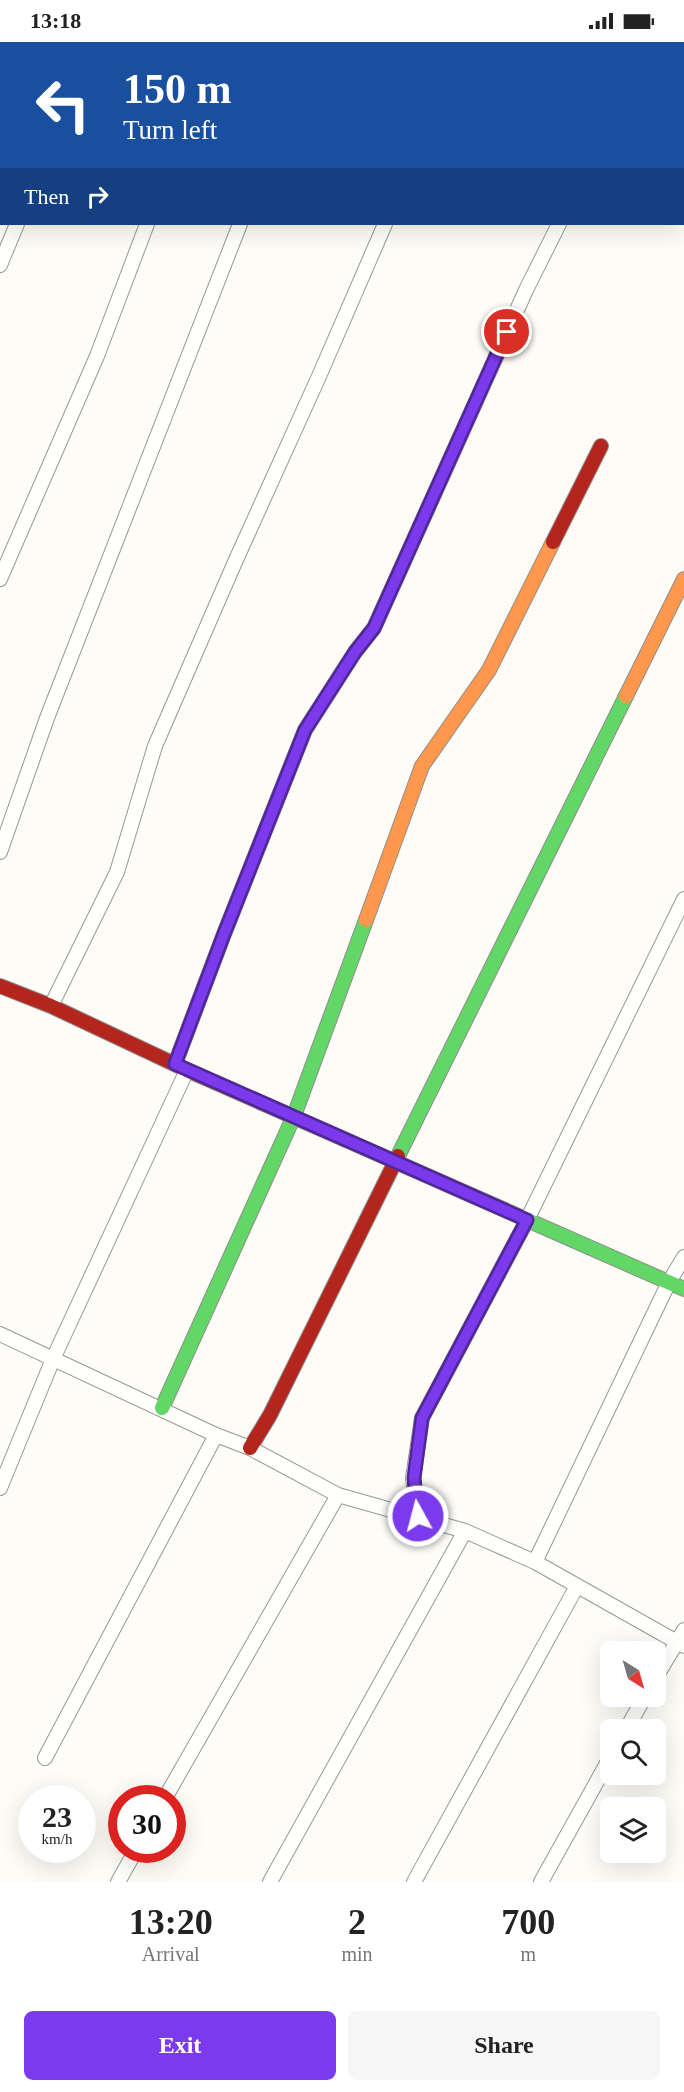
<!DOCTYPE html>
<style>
body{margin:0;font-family:"Times New Roman",serif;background:#f6f6f6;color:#222;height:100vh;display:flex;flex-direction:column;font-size:22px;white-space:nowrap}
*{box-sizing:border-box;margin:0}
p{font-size:20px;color:#767676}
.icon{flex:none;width:33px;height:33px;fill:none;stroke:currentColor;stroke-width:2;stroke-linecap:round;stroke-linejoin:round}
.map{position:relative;height:1840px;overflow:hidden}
.drawer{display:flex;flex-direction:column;background:#fff;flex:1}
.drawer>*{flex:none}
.guide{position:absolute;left:0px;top:0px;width:684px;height:183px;box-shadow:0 6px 24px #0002;background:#1a4fa0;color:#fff;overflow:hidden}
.needle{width:39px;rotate:143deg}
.fabs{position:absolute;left:600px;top:1599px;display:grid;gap:12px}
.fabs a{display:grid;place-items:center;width:66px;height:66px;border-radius:9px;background:#fff;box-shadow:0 6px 24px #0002;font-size:30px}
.speed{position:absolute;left:18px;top:1743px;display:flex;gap:12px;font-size:30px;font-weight:700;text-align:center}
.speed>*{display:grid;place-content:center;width:78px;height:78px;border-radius:50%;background:#fff;box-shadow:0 6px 24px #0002;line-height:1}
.speed small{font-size:15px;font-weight:400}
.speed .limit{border:9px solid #d22;background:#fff;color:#111}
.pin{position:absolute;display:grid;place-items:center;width:51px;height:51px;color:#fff;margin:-26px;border:3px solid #fff;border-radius:50%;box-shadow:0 2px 6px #0007}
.me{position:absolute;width:66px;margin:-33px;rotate:353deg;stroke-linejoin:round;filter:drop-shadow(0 0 4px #0008)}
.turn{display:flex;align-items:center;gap:21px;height:126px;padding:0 24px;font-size:27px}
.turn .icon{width:78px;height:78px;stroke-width:2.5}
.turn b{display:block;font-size:42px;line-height:51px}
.then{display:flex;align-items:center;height:57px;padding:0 24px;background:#0003;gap:12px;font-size:22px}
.eta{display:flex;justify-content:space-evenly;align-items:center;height:102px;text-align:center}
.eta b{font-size:36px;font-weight:700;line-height:42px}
.action{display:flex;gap:12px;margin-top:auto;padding:12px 24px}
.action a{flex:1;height:69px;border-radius:9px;background:#7c3aed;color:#fff;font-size:24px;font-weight:700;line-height:69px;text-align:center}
.action a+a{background:#f6f6f6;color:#222}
.status{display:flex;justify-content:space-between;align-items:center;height:42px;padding:0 30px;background:#fff;direction:ltr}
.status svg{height:16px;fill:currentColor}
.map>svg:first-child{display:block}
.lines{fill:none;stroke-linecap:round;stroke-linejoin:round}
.street-casing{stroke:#979795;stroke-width:16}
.fast-casing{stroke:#8e8d8b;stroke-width:16}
.slow-casing{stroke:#8e8d8b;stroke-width:16}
.jam-casing{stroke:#8e8d8b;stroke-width:16}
.street{stroke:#fffffe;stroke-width:14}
.fast{stroke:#63d668;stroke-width:14}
.slow{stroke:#ff974d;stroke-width:14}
.jam{stroke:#b3261e;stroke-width:14}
.route-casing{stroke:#51269a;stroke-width:15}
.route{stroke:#7c3aed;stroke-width:10}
</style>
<div class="status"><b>13:18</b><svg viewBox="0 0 49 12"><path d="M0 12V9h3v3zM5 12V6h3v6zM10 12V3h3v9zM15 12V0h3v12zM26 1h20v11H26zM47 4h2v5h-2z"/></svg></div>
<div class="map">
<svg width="684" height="1840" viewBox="0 0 684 1840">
<rect width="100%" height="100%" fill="#fdfcf7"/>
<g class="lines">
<g class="street-casing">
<path id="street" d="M92,2L93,0
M216,2V0
M310,2L311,0
M465,2V0
M650,2V0
M0,223L17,182
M0,537L97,314L147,182
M0,810L47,676L240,182
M51,964L117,830L155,704L235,520L320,332L385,182
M175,1022L224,892L305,688L355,610L374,586L526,248L559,182
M0,1292L216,1393L250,1406L338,1453L465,1489L535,1520L684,1604
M0,1446L53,1317L187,1028
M418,1474L413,1436L422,1376L527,1178L684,857
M535,1520L669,1240L684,1215
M656,1635L684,1588
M626,1688L645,1654
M45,1716L216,1393
M165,1756L338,1453
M118,1840L136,1808
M270,1840L465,1489
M414,1840L577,1544
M541,1840L610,1716"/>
</g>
<g class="fast-casing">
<path id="fast" d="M346,1098L684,1247
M398,1114L626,654
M162,1366L294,1074L366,878"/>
</g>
<g class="slow-casing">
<path id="slow" d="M626,654L684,537
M366,878L422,724L489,628L553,500"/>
</g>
<g class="jam-casing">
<path id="jam" d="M553,500L601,404
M0,944L51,964L187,1028L346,1098
M250,1406L270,1373L398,1114"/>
</g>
<use href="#street" class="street"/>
<use href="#fast" class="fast"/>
<use href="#slow" class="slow"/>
<use href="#jam" class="jam"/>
</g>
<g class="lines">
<g class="route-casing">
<path id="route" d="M418,1474L414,1436L422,1376L527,1178L175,1022L224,892L305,688L355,610L374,586L507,290"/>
</g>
<use href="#route" class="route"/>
</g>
</svg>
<div class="fabs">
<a><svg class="needle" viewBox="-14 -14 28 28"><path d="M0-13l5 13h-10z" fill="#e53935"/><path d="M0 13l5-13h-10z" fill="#767676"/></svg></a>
<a><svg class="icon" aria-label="search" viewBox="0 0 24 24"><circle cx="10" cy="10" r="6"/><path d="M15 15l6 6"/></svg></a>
<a><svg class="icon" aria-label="layers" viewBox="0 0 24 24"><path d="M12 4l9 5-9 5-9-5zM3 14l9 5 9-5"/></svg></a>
</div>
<div class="speed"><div>23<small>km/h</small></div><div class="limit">30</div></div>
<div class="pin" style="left:507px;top:290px;background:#d93025"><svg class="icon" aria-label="arrive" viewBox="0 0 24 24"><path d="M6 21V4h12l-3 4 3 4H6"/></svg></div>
<svg class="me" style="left:418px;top:1474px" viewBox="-20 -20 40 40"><circle r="17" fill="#7c3aed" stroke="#fff" stroke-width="3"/><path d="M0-11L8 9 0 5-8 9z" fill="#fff"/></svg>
<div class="guide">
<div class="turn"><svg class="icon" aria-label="left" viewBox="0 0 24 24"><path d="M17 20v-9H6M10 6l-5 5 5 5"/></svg><div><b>150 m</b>Turn left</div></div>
<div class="then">Then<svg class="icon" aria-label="right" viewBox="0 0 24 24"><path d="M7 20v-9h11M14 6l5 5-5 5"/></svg></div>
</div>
</div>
<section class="drawer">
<div class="eta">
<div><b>13:20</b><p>Arrival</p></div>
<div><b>2</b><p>min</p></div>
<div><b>700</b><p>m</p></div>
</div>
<div class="action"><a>Exit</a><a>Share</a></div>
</section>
